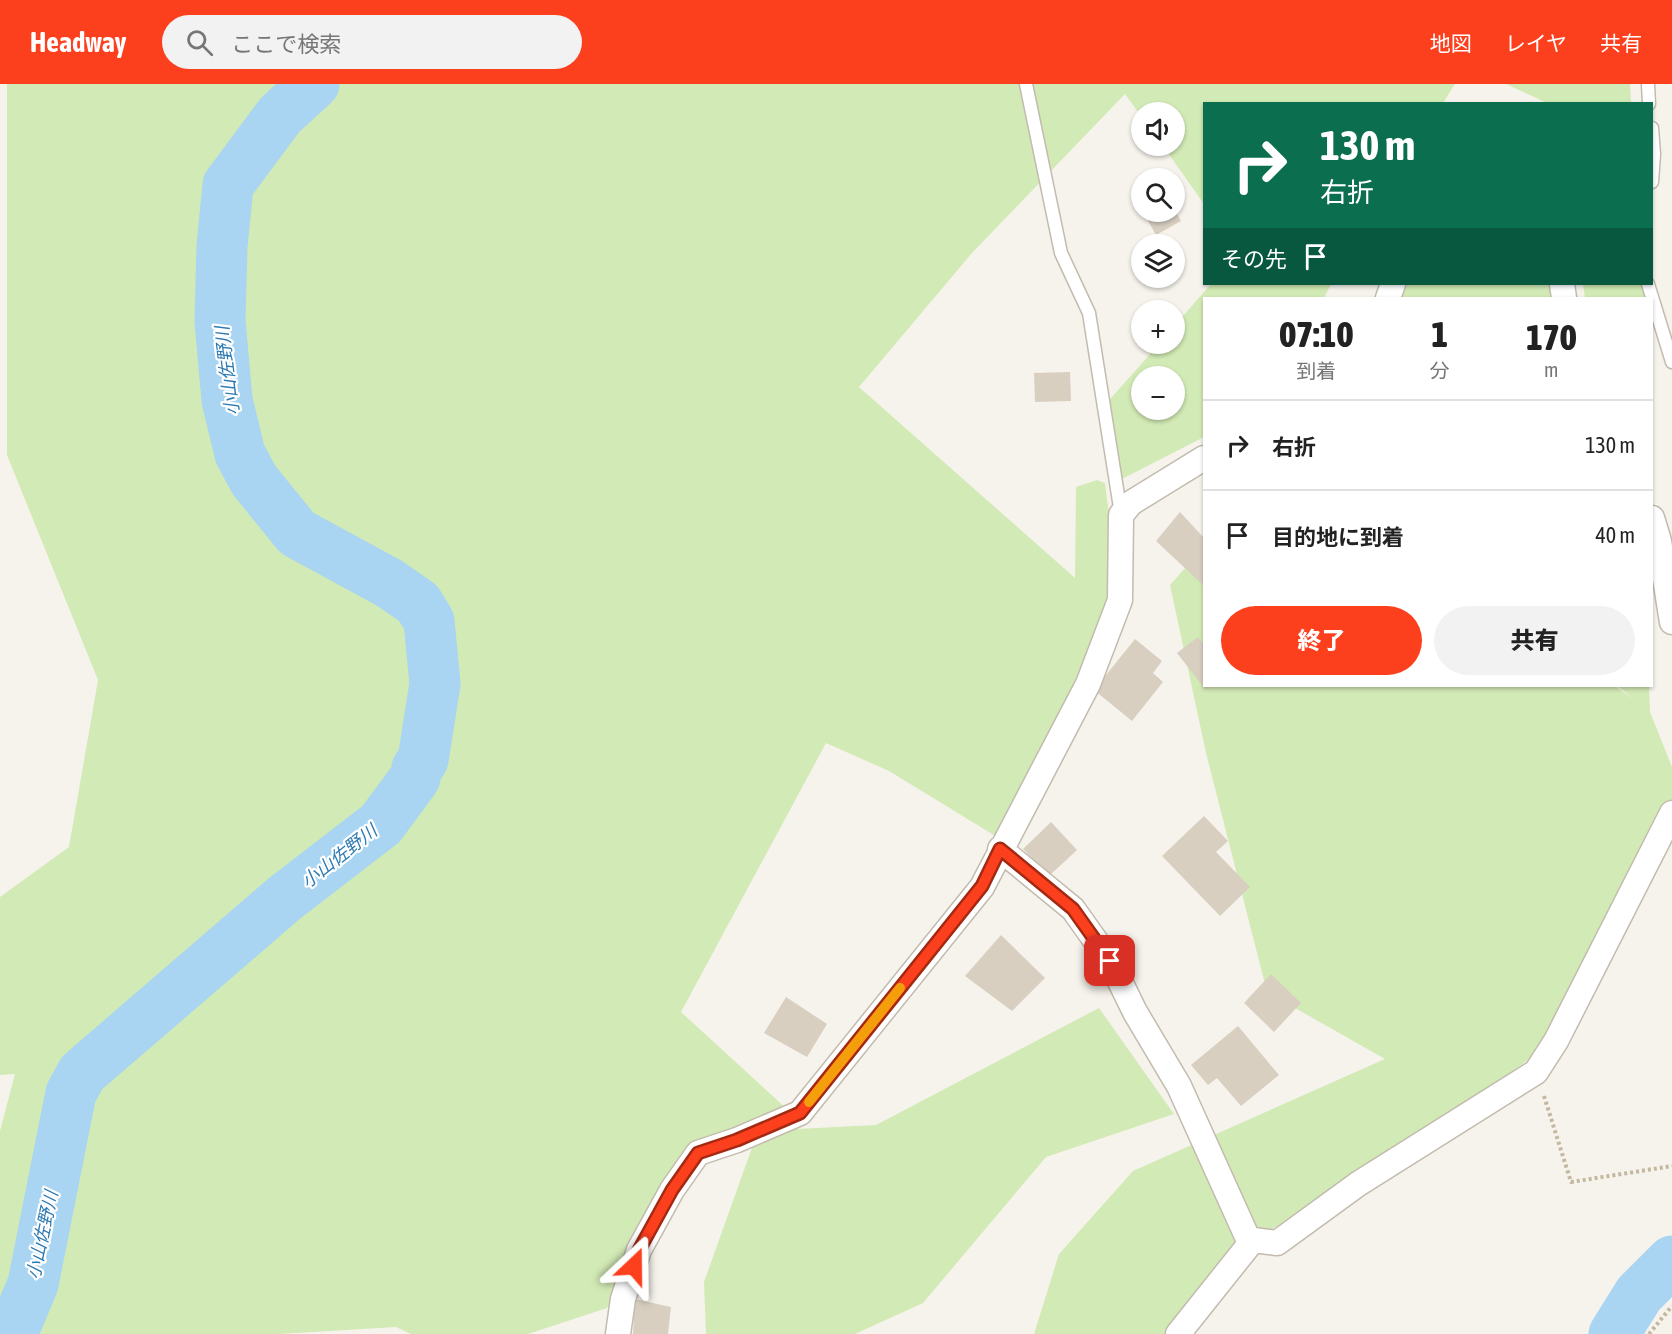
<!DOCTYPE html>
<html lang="ja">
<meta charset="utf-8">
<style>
body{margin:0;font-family:"Asap Condensed","Noto Sans JP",sans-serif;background:#f2f2f2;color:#222;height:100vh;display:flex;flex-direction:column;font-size:22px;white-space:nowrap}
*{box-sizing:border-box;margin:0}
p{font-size:20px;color:#767676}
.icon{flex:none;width:33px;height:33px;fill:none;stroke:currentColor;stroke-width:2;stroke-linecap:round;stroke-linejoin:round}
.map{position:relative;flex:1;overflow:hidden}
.panel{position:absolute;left:1203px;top:213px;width:450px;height:390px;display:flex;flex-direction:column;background:#fff;border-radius:0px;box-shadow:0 2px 4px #0004}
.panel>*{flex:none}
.hud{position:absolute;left:1203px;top:18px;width:450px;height:183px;border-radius:0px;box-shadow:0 2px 4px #0004;background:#0b6e4f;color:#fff;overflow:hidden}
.tools{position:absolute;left:1131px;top:18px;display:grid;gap:12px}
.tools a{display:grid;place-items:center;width:54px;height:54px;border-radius:50%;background:#fff;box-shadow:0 2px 4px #0004;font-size:30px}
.pin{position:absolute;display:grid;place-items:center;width:51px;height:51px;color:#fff;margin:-26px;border-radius:12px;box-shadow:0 3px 9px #0006}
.me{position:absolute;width:66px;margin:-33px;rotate:23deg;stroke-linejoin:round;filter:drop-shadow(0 0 4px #0008)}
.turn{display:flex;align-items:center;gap:21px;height:126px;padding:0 18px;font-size:27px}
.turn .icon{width:78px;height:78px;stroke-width:2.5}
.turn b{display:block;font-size:42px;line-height:51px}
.then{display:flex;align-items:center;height:57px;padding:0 18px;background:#0003;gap:12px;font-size:22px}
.eta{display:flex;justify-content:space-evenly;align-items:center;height:102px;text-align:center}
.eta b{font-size:36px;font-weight:800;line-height:42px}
.cta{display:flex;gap:12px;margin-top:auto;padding:12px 18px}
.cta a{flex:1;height:69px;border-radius:36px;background:#fc3f1d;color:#fff;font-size:24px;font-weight:800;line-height:69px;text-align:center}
.cta a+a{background:#f2f2f2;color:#222}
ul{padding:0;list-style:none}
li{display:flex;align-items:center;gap:18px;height:90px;padding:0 18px;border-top:2px solid #e0e0e0}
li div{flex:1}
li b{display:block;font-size:22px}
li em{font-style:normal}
header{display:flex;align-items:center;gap:36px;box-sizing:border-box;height:84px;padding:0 30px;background:#fc3f1d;color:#fff}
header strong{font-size:28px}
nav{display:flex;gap:33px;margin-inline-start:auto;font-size:21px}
.search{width:420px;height:54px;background:#f2f2f2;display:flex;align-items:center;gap:15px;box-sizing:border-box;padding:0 21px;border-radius:33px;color:#767676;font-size:22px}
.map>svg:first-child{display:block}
.green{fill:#d2eab5;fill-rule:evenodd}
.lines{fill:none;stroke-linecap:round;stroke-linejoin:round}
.river{stroke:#a9d4f2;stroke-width:51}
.building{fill:#d8cfc1}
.service-casing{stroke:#c2bbae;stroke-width:15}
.minor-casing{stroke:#c2bbae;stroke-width:27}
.path{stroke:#c4b79f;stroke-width:4;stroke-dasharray:3 3;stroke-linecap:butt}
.service{stroke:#fff;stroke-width:12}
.minor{stroke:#fff;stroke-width:24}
.route-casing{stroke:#a42913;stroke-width:15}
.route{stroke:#fc3f1d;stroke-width:10}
.slow{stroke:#f59e0b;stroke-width:10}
.labels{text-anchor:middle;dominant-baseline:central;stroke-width:4.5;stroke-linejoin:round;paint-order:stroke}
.water-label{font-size:18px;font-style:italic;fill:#2e7ab2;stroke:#fff}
</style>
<header>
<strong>Headway</strong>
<div class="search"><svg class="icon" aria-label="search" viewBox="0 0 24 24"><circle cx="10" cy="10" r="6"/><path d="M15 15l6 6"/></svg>ここで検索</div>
<nav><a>地図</a><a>レイヤ</a><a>共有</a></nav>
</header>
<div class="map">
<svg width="1672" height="1250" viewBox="0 0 1672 1250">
<rect width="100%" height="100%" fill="#f6f3ec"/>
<path class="green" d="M7,0H1455L1443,19L1204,20V120L1163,62H1174V28H1142L1141,32L1125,10L972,169L859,303L1075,494L1076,403L1097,396L1105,399L1117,495L1099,543L1002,756L889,687L826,659L681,928L789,1027L686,1086L607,1224L528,1250H411L396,1243L279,1250H0V1047L15,990L0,991V813L69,763L98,596L7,371Z
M1506,0H1630L1631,19H1547Z
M1211,200H1331L1324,214H1204V353L1122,395L1103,323L1159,260H1174L1175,241ZM1142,292H1174V326H1142Z
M1406,200H1556L1558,214H1402Z
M1583,200H1646L1648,214H1585Z
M1204,463V602H1615L1633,615L1618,602H1649L1650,628L1672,683V750L1547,962L1358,1100L1249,1157L1172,1250H1034L1059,1170L1133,1087L1385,975L1267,908L1206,669L1170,501Z
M1099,924L1174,1030L1046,1073L923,1219L855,1250H706L704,1198L758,1047L876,1041Z"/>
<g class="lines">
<path class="river" d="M12,1250L33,1200L71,1009L82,989L285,814L381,740L415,694L417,684L423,676L435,600L429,537L418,519L389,499L297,449L254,396L240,370L227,316L220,237L222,162L228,101L280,31L314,0
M1614,1250L1639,1210L1672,1177"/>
</g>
<path class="building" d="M1143,128H1176L1181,137L1156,151Z
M1070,288L1071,317L1035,318L1034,289Z
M1180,428L1204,454V502L1156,457Z
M1198,553L1204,561V602H1209L1205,605L1177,569Z
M1135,555L1162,577L1153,589L1163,598L1132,637L1094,606Z
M1204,732L1228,757L1216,768L1250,803L1220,832L1162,772Z
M1051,738L1077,766L1049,792L1023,765Z
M1001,851L1045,894L1012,927L965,892Z
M1271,890L1301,919L1274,948L1244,919Z
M786,913L827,940L807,973L764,949Z
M1238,942L1279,991L1241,1022L1217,994L1208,1001L1191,981Z
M635,1215L671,1223L668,1250H633Z"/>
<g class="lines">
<g class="service-casing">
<path id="service" d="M1026,0L1061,169L1089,229L1121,430
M1648,0L1649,20
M1652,44L1654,70L1652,98
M1648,200L1672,278"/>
</g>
<g class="minor-casing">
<path id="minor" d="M1562,200L1564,214
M1388,214L1393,200
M1652,434L1659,457L1672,538
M1000,765L1073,825L1110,877L1135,928L1179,1002L1249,1157L1253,1156
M618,1250L623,1215L639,1166L672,1106L698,1069L737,1056L800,1029L982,803L1088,600L1120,516L1121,431L1131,419L1204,374
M1178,1250L1253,1156L1277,1159L1358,1100L1536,988L1556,957L1672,729"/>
</g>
<path class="path" d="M1544,1012L1571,1098L1672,1082
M1649,1250L1672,1222"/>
<use href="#service" class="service"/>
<use href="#minor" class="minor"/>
</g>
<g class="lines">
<g class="route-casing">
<path id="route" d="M634,1182L639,1166L672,1106L698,1069L737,1056L800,1029L982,802L1000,765L1073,825L1110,877"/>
</g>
<use href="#route" class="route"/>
<path class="slow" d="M809,1018L900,904"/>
</g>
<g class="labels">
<g class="water-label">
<text transform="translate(227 287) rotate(-97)">小山佐野川</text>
<text transform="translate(339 772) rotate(-38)">小山佐野川</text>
<text transform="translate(42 1151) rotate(-78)">小山佐野川</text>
</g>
</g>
</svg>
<div class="tools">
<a><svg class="icon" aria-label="sound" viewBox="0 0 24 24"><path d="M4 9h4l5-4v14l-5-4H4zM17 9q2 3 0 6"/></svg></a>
<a><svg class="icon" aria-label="search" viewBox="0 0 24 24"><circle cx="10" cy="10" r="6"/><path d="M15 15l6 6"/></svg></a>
<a><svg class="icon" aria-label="layers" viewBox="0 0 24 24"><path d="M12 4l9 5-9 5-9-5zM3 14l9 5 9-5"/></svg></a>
<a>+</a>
<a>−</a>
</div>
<div class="pin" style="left:1110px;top:877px;background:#d93025"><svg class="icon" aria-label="arrive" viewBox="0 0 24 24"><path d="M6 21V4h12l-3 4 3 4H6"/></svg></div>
<svg class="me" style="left:634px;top:1182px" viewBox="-20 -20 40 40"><path d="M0-17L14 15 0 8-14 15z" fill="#fc3f1d" stroke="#fff" stroke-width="4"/></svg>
<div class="hud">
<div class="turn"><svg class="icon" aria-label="right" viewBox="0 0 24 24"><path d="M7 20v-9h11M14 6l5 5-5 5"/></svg><div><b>130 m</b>右折</div></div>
<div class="then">その先<svg class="icon" aria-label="arrive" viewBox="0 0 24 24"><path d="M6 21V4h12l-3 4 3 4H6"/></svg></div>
</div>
<section class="panel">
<div class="eta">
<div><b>07:10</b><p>到着</p></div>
<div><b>1</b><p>分</p></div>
<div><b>170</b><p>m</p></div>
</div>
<ul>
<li><svg class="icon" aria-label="right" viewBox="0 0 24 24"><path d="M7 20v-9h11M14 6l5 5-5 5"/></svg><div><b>右折</b></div><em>130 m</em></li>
<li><svg class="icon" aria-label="arrive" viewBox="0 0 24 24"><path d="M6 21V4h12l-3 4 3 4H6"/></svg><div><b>目的地に到着</b></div><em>40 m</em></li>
</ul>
<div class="cta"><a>終了</a><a>共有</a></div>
</section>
</div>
